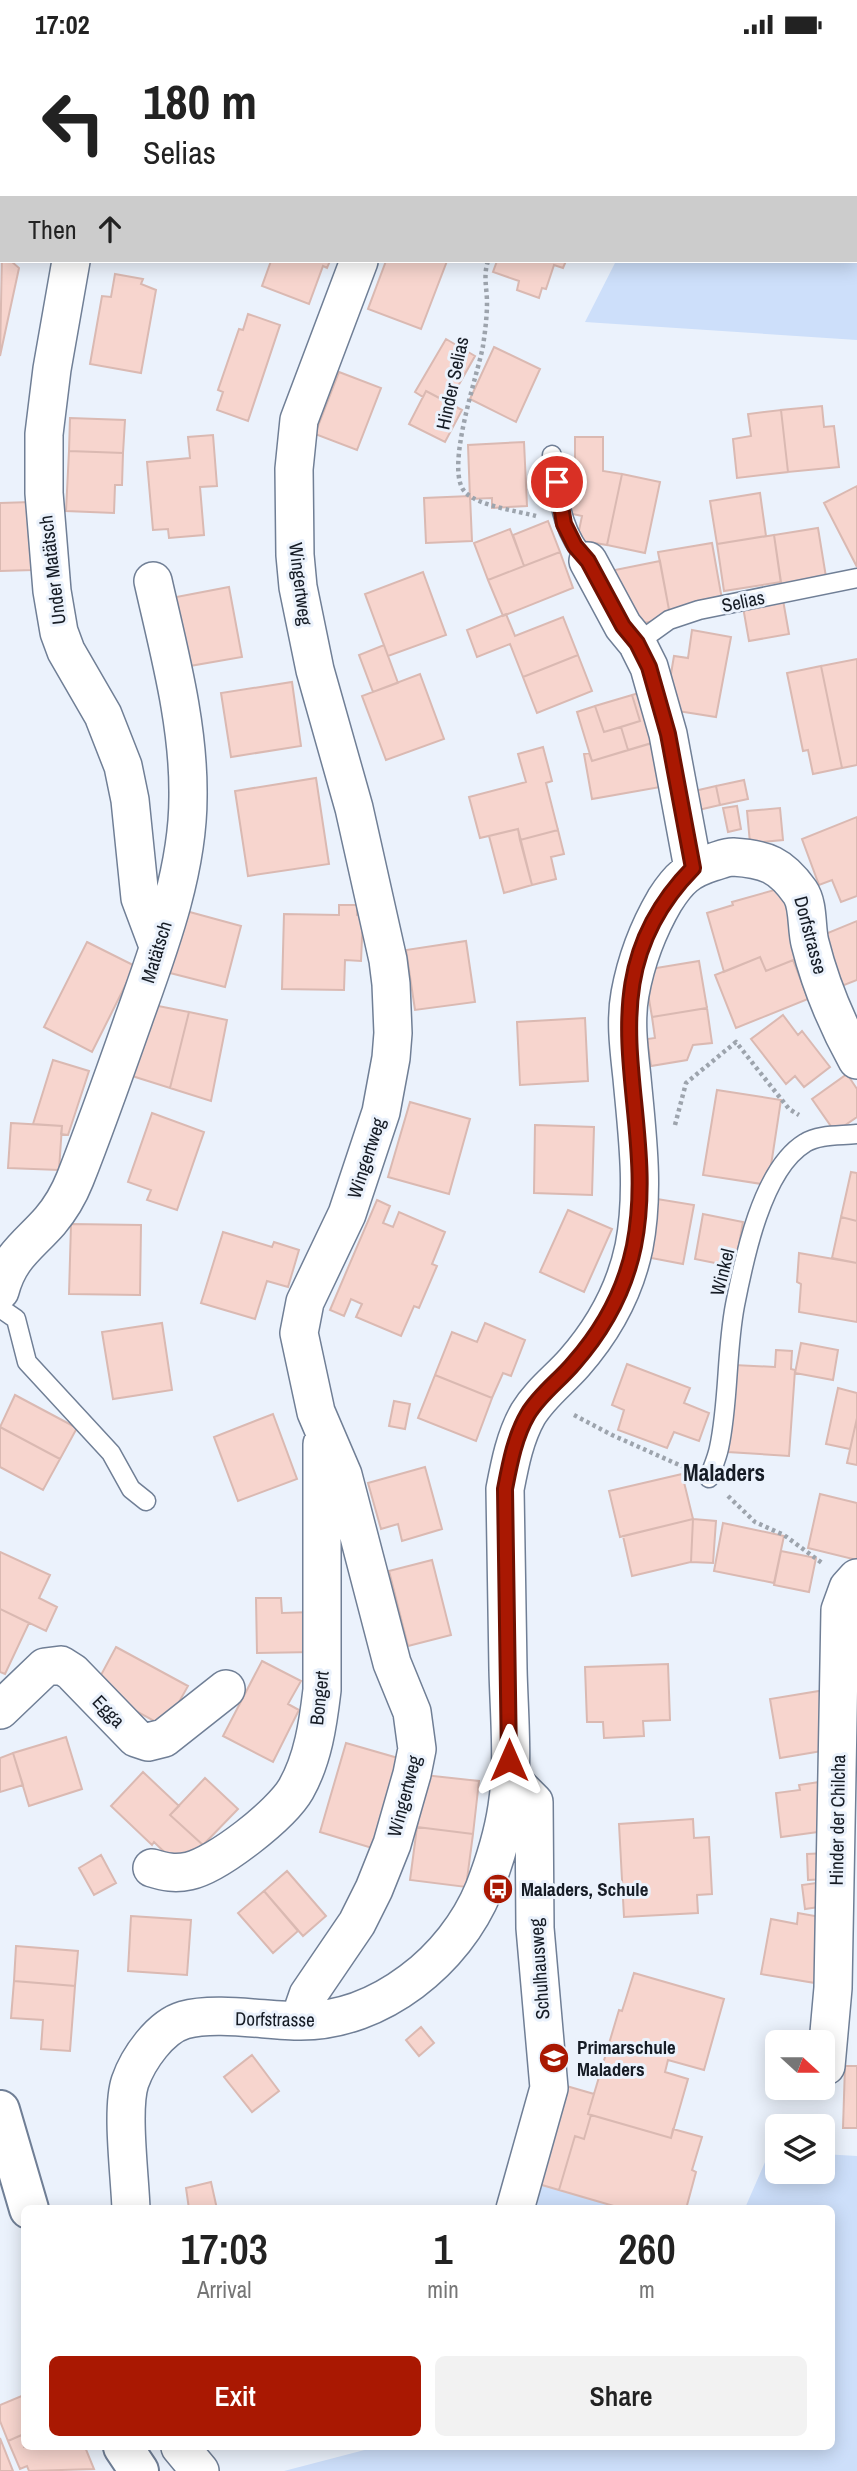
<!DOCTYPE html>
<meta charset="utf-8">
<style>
body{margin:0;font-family:"Archivo Narrow",sans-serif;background:#f2f2f2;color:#222;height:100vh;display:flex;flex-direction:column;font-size:26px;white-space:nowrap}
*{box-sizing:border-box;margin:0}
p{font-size:23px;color:#767676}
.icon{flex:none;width:38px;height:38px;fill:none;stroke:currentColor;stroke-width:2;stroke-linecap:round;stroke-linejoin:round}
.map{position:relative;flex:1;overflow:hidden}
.details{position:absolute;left:21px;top:2156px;width:814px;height:245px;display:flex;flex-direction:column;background:#fff;border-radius:10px;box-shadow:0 4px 18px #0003}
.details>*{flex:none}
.hud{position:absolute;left:0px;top:0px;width:858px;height:214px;box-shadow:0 4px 18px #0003;background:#fff;color:#222;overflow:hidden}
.needle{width:46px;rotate:111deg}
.controls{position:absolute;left:765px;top:1981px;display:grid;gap:14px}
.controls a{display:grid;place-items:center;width:70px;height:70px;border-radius:10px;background:#fff;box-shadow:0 4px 18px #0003;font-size:35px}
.pin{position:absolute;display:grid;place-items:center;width:60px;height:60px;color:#fff;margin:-30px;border:4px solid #fff;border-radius:50%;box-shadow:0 2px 7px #0007}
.me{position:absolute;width:77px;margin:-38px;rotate:0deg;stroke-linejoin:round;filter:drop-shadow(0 0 5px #0008)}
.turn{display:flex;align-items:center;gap:24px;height:147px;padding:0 28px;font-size:32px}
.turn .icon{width:91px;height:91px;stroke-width:2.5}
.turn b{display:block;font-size:49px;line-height:60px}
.then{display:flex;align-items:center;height:66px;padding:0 28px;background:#0003;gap:14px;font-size:26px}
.eta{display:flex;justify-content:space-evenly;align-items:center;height:119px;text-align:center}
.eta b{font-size:42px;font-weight:600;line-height:49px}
.button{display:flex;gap:14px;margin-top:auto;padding:14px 28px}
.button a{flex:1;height:80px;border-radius:10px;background:#a91802;color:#fff;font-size:28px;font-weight:600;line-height:80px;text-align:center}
.button a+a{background:#f2f2f2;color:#222}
.status{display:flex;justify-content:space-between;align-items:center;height:49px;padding:0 35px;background:#fff;direction:ltr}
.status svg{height:19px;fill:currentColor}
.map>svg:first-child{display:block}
.grass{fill:#cddffa}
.building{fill:#f7d5ce;stroke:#dab9b2;stroke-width:2}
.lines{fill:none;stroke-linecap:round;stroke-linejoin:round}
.lane-casing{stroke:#707f96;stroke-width:21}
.street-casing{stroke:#707f96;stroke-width:40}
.secondary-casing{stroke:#707f96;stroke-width:42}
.path{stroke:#9da4ad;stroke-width:4.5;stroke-dasharray:3.5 3.5;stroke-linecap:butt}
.lane{stroke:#fff;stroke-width:18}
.street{stroke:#fff;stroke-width:37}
.secondary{stroke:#fff;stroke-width:38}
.route-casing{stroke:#6e1001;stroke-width:18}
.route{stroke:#a91802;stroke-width:12}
.labels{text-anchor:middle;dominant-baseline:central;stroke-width:6;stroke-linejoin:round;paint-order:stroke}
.street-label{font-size:19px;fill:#161c25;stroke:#ebf2fc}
.poi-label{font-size:19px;font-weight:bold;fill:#161c25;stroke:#ebf2fc;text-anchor:start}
.quarter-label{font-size:23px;font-weight:bold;fill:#161c25;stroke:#ebf2fc}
</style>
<div class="status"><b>17:02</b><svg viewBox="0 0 49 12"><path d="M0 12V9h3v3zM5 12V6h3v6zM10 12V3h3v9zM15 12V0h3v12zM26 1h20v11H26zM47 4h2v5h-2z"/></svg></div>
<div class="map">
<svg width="857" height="2422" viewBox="0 0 857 2422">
<rect width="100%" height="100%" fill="#ebf2fc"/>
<path class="grass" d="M610,0H857V291L585,273L616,212H856V2Z
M769,2104H777V2123H822L823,2105L857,2107V2422H284L376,2398H831V2160L745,2159Z
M535,2134L624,2159L527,2160Z"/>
<path class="building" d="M2,204V212H11L19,219L0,307Z
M271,212H330L327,219L323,217L309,255L262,237Z
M386,212H447L421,280L368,260Z
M497,212H566L563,219L554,216L546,240L542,239L539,249L517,241L519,232L493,223Z
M115,225L143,230L141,235L156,241L141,324L90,315L102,247L111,248Z
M248,265L280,276L248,372L217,361L223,343L218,341L239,280L243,281Z
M446,290L475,307L453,346L447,343L443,351L426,342L423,348L415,343Z
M494,298L540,320L516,373L470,350Z
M339,323L381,339L357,401L315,385Z
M426,342L462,361L445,393L409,375Z
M822,357L824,378L834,377L839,418L788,423L781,361Z
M781,361L788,423L737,429L733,390L751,387L748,365Z
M70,369L125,371L123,404L69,402Z
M213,386L217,437L200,438L204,486L169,489L168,480L153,481L147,413L190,409L188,388Z
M575,388H603V422L622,425L607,496L577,491L582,467L568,464L569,415L575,416Z
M524,393L527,457L492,459V449L470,450L468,396Z
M69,402L123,404L122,436H115L114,464L66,462Z
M622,425L660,433L645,504L607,496Z
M857,437V518L824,454Z
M760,444L766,487L717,495L710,452Z
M470,447L472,492L426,494L424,449Z
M31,453L33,521L0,522V454Z
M548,472L560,503L524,517L513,486Z
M818,479L826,528L781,535L774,486Z
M510,480L524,517L488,531L474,494Z
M774,486L781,533L724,542L717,495Z
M712,494L723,556L670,566L658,503Z
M560,503L573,539L503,567L488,531Z
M660,512L670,566L661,571L625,577L615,521Z
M423,523L446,586L388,607L365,545Z
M229,538L242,608L184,618L171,549Z
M783,551L789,585L749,592L743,558Z
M506,565L515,587L563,568L578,606L523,628L510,595L477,608L467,581Z
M692,581L731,588L716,668L665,660L674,607L688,609Z
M384,596L398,634L373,643L359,606Z
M578,606L592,642L537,664L523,628Z
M857,610V716L842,719L821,617Z
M821,617L842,719L813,725L808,701L803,702L787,624Z
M420,625L444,690L386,711L362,647Z
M292,633L301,697L231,708L221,644Z
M650,641L665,690L628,701L621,678L640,672L632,646Z
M632,646L640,672L604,683L595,657Z
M595,657L604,683L621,678L628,701L592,712L577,663Z
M659,692L666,737L592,750L584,705L589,704L592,712Z
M543,698L552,732L546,734L558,781L520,791L518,780L480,789L469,748L526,733L518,705Z
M316,729L329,815L248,827L235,742Z
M744,731L748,750L720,756L716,737Z
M716,737L720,756L694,762L690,743Z
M737,757L741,780L728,783L723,759Z
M780,759L783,791L750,794L747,762Z
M857,768V847L841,853L832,831L819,836L802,790Z
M518,780L532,836L504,844L489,787Z
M558,781L564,805L551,808L556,830L532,836L520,791Z
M785,838L799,909L766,922L760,908L724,923L707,864L733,856L732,853Z
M339,856H357V866L363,867L361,912L345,911L344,941L282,940L284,865L339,866Z
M186,862L241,877L225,938L170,924Z
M857,872V931L839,938L818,888Z
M466,892L475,953L415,961L406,901Z
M87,893L135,917L92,1003L44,978Z
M760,908L766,922L793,911L808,950L736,979L715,926Z
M699,912L707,959L652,968L644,921Z
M153,956L189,963L170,1039L129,1026Z
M707,959L712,994L693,996L687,1011L651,1017L647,990L655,989L652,968Z
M189,963L227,971L211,1052L170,1039Z
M783,966L798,986L802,982L830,1018L804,1038L795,1027L786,1035L751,990Z
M585,969L588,1032L520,1036L517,973Z
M53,1011L89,1022L68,1086L61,1085L62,1077L33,1075Z
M847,1025L857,1040V1068L835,1083L812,1050Z
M717,1041L781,1051L768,1136L703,1126Z
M410,1053L470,1070L449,1145L388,1128Z
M152,1064L204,1083L177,1161L147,1151L151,1141L128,1133Z
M11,1074L62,1077L59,1121L8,1119Z
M535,1076L594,1078L592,1146L534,1144Z
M851,1123L857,1124V1172L841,1168Z
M657,1150L694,1156L683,1215L646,1208Z
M377,1151L390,1157L383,1174L393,1178L399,1163L445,1183L432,1215L437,1217L419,1259L414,1257L401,1287L356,1268L362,1255L351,1250L344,1267L330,1261Z
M568,1161L612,1180L584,1243L540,1223Z
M703,1165L743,1173L735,1218L695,1210Z
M841,1168L857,1172V1214L832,1209Z
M71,1175L141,1176L140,1246L69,1245Z
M223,1183L272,1198L274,1193L299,1201L288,1238L267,1232L255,1270L201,1254Z
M799,1204L857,1214V1273L799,1263L801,1235L797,1233Z
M162,1274L172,1341L113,1350L102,1283Z
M485,1274L525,1291L511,1327L503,1324L492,1349L435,1326L452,1283L477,1293Z
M801,1294L838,1301L833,1331L795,1324Z
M776,1301L792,1302L791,1320L795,1321L789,1407L728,1403L734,1316L775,1318Z
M627,1315L690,1339L684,1354L709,1364L699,1392L674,1383L667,1399L618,1381L624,1361L612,1356Z
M435,1326L492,1349L476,1392L418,1369Z
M838,1339L857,1344V1369L850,1400L826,1395Z
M15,1346L77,1379L60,1410L0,1378Z
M394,1352L410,1355L405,1380L389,1377Z
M273,1365L297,1430L238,1452L214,1388Z
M857,1369V1416L847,1414Z
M0,1378L60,1410L43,1441L0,1418Z
M425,1418L442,1480L402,1492L398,1475L381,1480L368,1434Z
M682,1425L693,1470L620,1488L609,1442Z
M820,1445L857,1454V1511L808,1499Z
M693,1470L691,1513L632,1527L623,1487Z
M693,1470L716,1472L713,1514L691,1513Z
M723,1474L784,1487L774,1534L714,1522Z
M781,1502L816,1509L809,1543L774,1536Z
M0,1503L50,1526L39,1549L57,1558L46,1582L0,1560Z
M432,1511L451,1586L408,1597L389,1522Z
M256,1549H281L282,1564L313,1563V1603L257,1604Z
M0,1560L29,1574L5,1625L0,1623Z
M116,1598L188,1637L165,1678L94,1639Z
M262,1612L301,1632L288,1655L299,1661L273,1713L223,1687Z
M668,1615L670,1671L643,1672L644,1687L604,1689L603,1673H587L585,1618Z
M825,1641L834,1700L780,1709L770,1650Z
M66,1688L82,1740L29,1757L13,1704Z
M346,1694L398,1709L372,1799L320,1783Z
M13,1704L23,1736L0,1743V1709Z
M143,1723L179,1757L170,1766L203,1796L181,1819L154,1793L152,1796L111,1757Z
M424,1726L479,1732L473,1785L417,1778Z
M205,1729L238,1760L203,1796L170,1766Z
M826,1732L833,1781L781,1788L776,1744L800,1741L799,1736Z
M693,1770L694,1789L709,1788L712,1845L697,1846L698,1864L624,1868L619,1775Z
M417,1778L473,1785L466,1838L410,1831Z
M828,1804L829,1830L808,1831L807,1805Z
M101,1806L116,1834L94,1846L79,1819Z
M287,1822L326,1867L303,1887L264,1842Z
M824,1833L826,1857L805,1860L802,1836Z
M264,1842L298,1882L273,1904L238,1864Z
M798,1864L826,1869L815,1934L761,1925L771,1870L797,1875Z
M131,1867L191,1871L187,1926L128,1922Z
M16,1897L78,1902L75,1937L14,1932Z
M634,1924L724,1950L704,2021L668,2011L665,2023L688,2030L671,2089L588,2065L619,1961L622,1962Z
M14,1932L75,1937L70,2002L41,2000L43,1971L11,1969Z
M421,1978L434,1994L419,2007L406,1991Z
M252,2006L279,2042L252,2063L224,2028Z
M845,2017H857V2079H843Z
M563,2036L594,2045L588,2065L591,2066L584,2090L575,2087L559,2141L535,2134Z
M591,2066L671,2089L673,2080L702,2088L692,2121L696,2123L686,2160H624L559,2141L575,2087L584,2090Z
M211,2133L217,2160H189L186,2139Z
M24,2346V2385L8,2392L0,2372V2356Z
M24,2385V2398H85L94,2420L29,2422L27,2417L20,2420L8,2392Z
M0,2389L13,2422H0Z"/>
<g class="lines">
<g class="lane-casing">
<path id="lane" d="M552,406C559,446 559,480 588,512
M637,594L669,571L699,561L857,529
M0,1259L16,1270L27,1313L111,1404L131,1440L146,1452
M709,1429C712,1420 717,1409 719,1399C729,1353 726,1303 735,1256C744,1210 762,1120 805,1094C819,1085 841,1087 857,1085"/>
</g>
<g class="street-casing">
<path id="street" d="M71,212L52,320L44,385V444L52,542L59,583L66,602L103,666L123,717L130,751L140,849L158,897
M588,512L623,577L637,594L649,618L668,685L693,819
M0,1242C9,1207 28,1197 50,1172C61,1159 69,1145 75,1130C96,1077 115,1023 134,969C159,899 188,823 188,748C189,675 169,603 153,532
M0,1661L45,1618L61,1616L72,1623L136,1689L148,1693L164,1689L226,1640
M509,1728L534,1753L535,1879L549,2039L515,2160
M152,1819C165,1823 175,1825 189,1822C217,1816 281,1766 296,1740C313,1710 318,1675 322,1641V1395
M299,1972L308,1946L357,1874L374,1840L392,1795L412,1725L417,1700L412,1663L392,1614L343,1426L316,1363L299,1284L305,1253L347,1165L381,1063L391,1009L393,984L391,935L388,911L354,759L315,621L298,538L295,506L294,420L299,371L359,212
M826,2017L833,1939L840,1561L848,1539L857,1529
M131,2160C130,2128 121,2060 130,2033C138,2010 160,1978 184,1971C216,1962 267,1972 301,1972C380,1972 455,1911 484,1840C494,1814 503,1785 507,1758C514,1714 509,1665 508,1620C507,1560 506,1500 505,1440C510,1414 515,1388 528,1365C540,1345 559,1331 574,1314C603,1281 625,1241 634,1198C645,1142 637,1084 632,1029C629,1001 625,972 630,945C636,912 648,880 665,851C679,829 688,821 713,813C720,811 726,808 733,808C766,810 781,816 800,843C809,856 806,879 810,894C820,934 837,975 857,1011
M180,2398L200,2422"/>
</g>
<g class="secondary-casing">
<path id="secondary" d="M0,2061L29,2160
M123,2398L139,2422"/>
</g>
<path class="path" d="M488,212C483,227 487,239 487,254C487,268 485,283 483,297C478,325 444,421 465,443C478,457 518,462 536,467
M675,1076L686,1034L736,993L789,1060L799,1066
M574,1366L612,1386L686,1419
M728,1447L755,1473L784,1486L822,1514"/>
<use href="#lane" class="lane"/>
<use href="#street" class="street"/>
<use href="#secondary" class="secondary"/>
</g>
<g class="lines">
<g class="route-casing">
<path id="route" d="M509,1711L505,1440C510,1414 515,1387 528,1365C540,1345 560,1331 574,1314C603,1281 625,1241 634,1197C661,1060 576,938 693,819L668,685L649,618L637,594L623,577L588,512L575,497L564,475L557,433"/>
</g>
<use href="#route" class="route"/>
</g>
<defs>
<g id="bus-disc" transform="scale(1.575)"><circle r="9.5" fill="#a91802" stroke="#ebf2fc"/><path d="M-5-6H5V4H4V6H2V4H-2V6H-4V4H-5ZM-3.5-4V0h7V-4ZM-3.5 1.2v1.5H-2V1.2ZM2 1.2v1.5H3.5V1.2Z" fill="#fff"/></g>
<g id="school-disc" transform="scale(1.575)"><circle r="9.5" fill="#a91802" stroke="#ebf2fc"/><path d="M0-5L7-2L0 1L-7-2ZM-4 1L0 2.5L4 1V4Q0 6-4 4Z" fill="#fff"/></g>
</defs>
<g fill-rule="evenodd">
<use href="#bus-disc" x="498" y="1840"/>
<use href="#school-disc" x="554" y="2009"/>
</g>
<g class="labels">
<g class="street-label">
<text transform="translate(452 334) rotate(-78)">Hinder Selias</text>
<text transform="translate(52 521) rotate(-97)">Under Matätsch</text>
<text transform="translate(301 535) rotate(83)">Wingertweg</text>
<text transform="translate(743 552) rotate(-12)">Selias</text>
<text transform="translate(811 886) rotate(75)">Dorfstrasse</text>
<text transform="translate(156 903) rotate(-73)">Matätsch</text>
<text transform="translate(366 1109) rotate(-72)">Wingertweg</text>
<text transform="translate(722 1223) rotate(-76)">Winkel</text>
<text transform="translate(319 1649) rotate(-84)">Bongert</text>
<text transform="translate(109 1662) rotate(46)">Egga</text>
<text transform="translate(404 1747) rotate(-75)">Wingertweg</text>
<text transform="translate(837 1771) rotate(-89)">Hinder der Chilcha</text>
<text transform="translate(539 1920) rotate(-94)">Schulhausweg</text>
<text transform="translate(275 1970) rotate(1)">Dorfstrasse</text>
</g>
<g class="poi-label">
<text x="521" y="1840">Maladers, Schule</text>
<text x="577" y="1998">Primarschule<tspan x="577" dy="22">Maladers</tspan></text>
</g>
<g class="quarter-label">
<text x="724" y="1423">Maladers</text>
</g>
</g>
</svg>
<div class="controls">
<a><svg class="needle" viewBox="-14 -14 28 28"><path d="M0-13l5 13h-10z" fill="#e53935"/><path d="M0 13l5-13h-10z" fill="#767676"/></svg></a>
<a><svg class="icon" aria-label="layers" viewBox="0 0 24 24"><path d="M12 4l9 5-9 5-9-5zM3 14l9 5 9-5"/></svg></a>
</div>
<div class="pin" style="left:557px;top:433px;background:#d93025"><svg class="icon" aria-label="arrive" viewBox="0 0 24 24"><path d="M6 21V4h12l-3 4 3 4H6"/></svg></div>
<svg class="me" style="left:509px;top:1711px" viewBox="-20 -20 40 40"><path d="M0-17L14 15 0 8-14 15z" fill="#a91802" stroke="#fff" stroke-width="4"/></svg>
<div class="hud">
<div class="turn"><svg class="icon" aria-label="left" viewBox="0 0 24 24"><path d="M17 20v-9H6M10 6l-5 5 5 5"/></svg><div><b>180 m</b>Selias</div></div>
<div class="then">Then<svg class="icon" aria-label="ahead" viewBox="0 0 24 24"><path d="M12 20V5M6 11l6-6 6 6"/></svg></div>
</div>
<section class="details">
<div class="eta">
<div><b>17:03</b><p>Arrival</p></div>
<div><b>1</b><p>min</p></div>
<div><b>260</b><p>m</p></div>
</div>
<div class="button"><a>Exit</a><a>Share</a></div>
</section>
</div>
